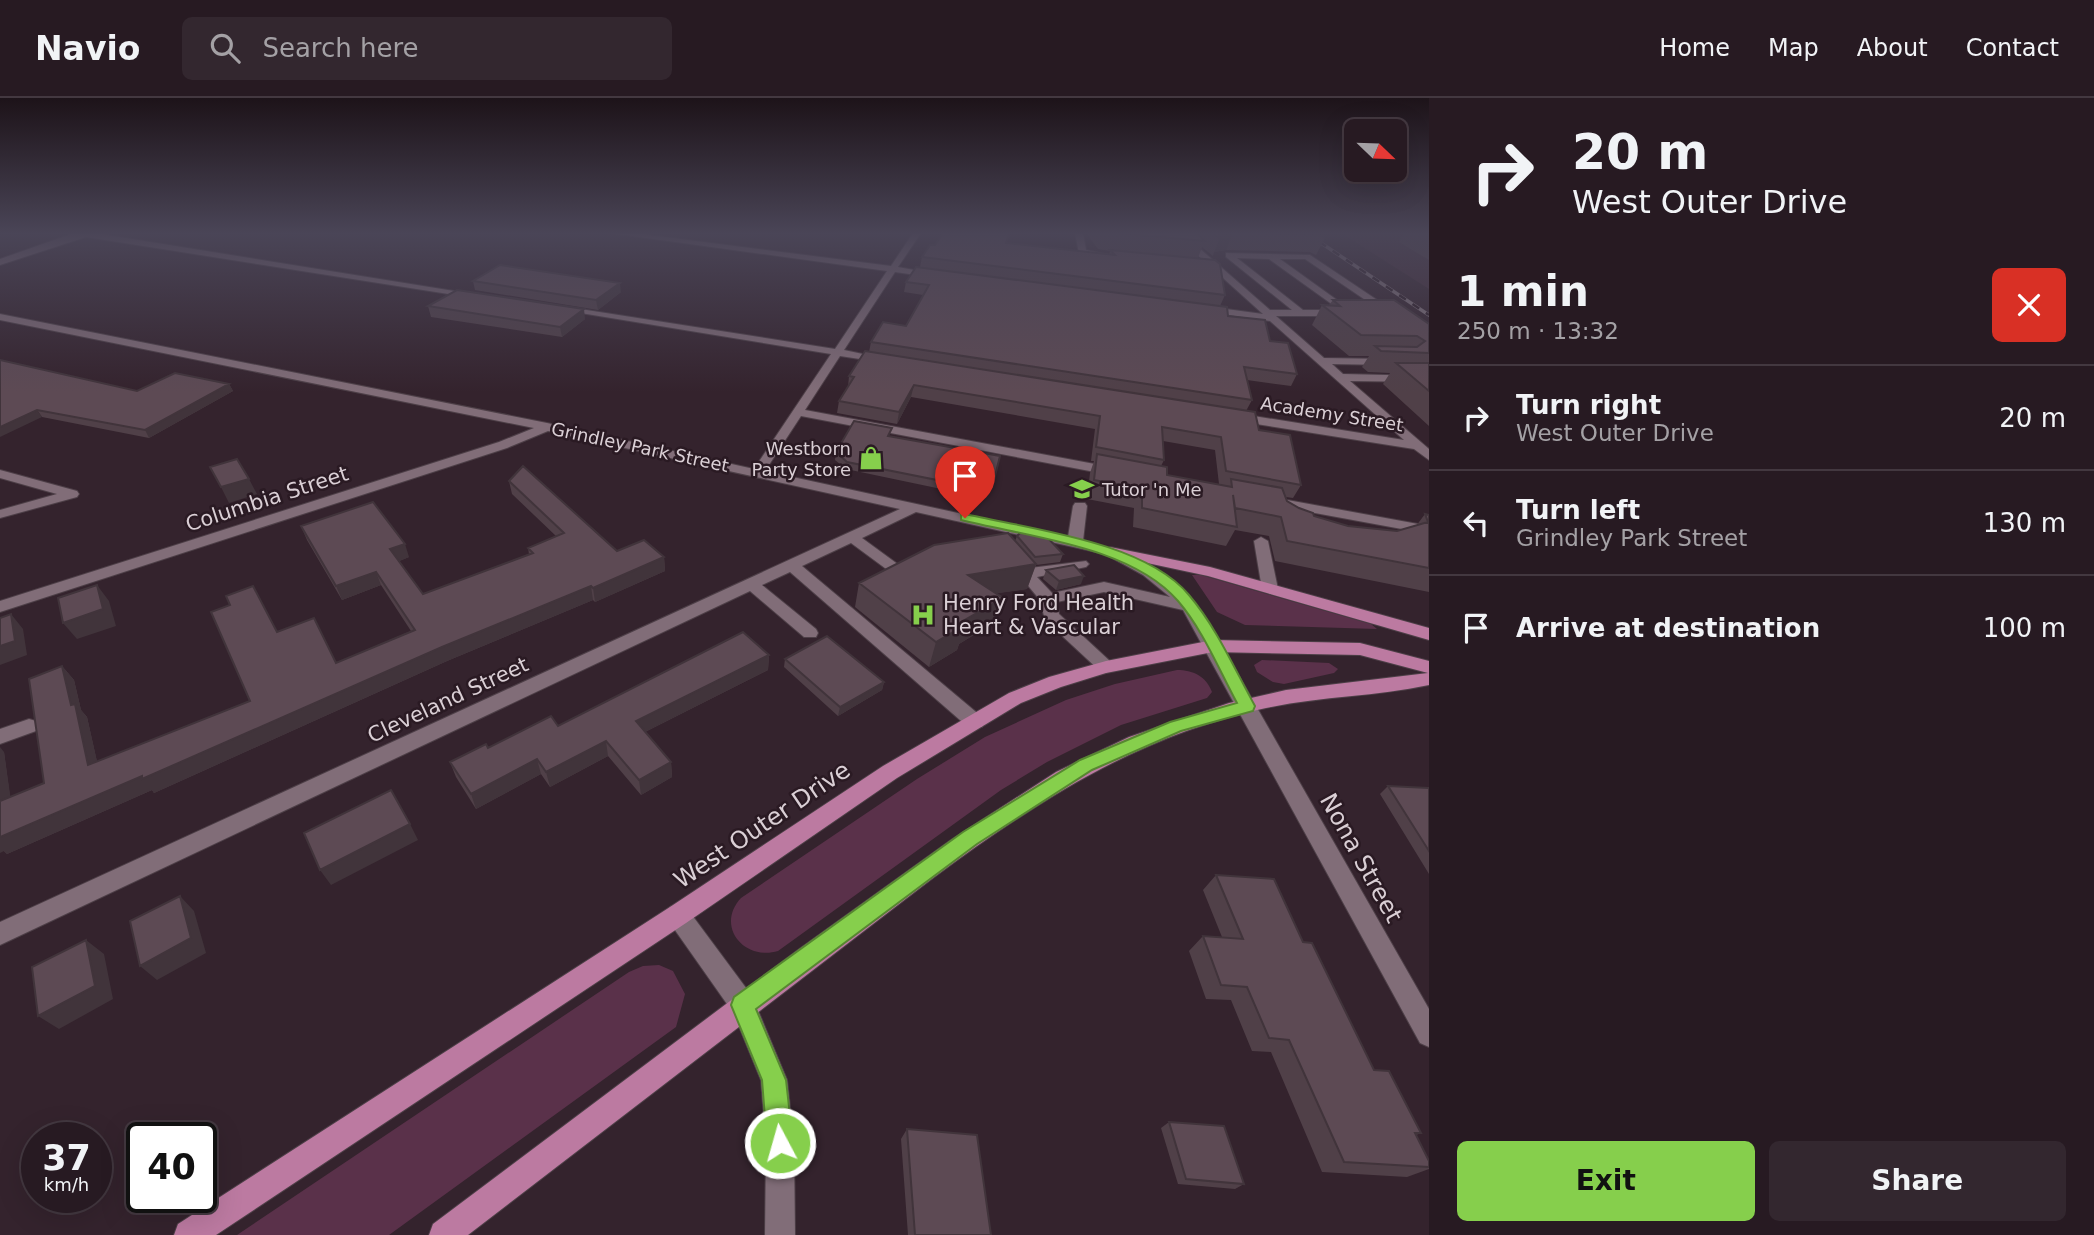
<!DOCTYPE html>
<meta charset="utf-8">
<style>
body{margin:0;font-family:"DejaVu Sans",sans-serif;background:#33272f;color:#f1f3f6;height:100vh;display:flex;flex-direction:column;font-size:26px;white-space:nowrap}
*{box-sizing:border-box;margin:0}
p{font-size:23px;color:#a4a1a5}
.icon{flex:none;width:38px;height:38px;fill:none;stroke:currentColor;stroke-width:2;stroke-linecap:round;stroke-linejoin:round}
.map{position:relative;flex:1;overflow:hidden}
.drawer{display:flex;flex-direction:column;background:#271a22;width:665px}
.drawer>*{flex:none}
.guide{background:#271a22;color:#f1f3f6;overflow:hidden}
.needle{width:46px;rotate:113deg}
.controls{position:absolute;left:1344px;top:21px;display:grid;gap:14px}
.controls a{display:grid;place-items:center;width:63px;height:63px;border-radius:10px;background:#271a22;box-shadow:0 7px 28px #0002,0 0 0 2px #433840;font-size:35px}
.speed{position:absolute;left:21px;top:1024px;display:flex;gap:14px;font-size:35px;font-weight:700;text-align:center}
.speed>*{display:grid;place-content:center;width:91px;height:91px;border-radius:50%;background:#271a22;box-shadow:0 7px 28px #0002,0 0 0 2px #433840;line-height:1}
.speed small{font-size:18px;font-weight:400}
.speed .limit{border:4px solid #111;border-radius:10px;background:#fff;color:#111}
.pin{position:absolute;display:grid;place-items:center;width:60px;height:60px;color:#fff;margin:-72px -30px;border-radius:50% 50% 50% 0;rotate:-45deg;box-shadow:0 0 7px #0007}
.pin .icon{rotate:45deg}
.me{position:absolute;width:77px;margin:-38px;rotate:354deg;stroke-linejoin:round;filter:drop-shadow(0 0 5px #0008)}
.turn{display:flex;align-items:center;gap:24px;height:147px;padding:0 28px;font-size:32px}
.turn .icon{width:91px;height:91px;stroke-width:2.5}
.turn b{display:block;font-size:49px;line-height:60px}
.round{display:grid;place-items:center;flex:none;width:74px;height:74px;border-radius:10px;background:#33272f}
.headline{display:flex;align-items:center;justify-content:space-between;height:119px;padding:0 28px}
h1{font-size:42px;font-weight:600;line-height:52px}
.cta{display:flex;gap:14px;margin-top:auto;padding:14px 28px}
.cta a{flex:1;height:80px;border-radius:10px;background:#86cf4c;color:#111;font-size:28px;font-weight:600;line-height:80px;text-align:center}
.cta a+a{background:#33272f;color:#f1f3f6}
ul{padding:0;list-style:none}
li{display:flex;align-items:center;gap:21px;height:105px;padding:0 28px;border-top:2px solid #433840}
li div{flex:1}
li b{display:block;font-size:26px}
li em{font-style:normal}
header{display:flex;align-items:center;gap:42px;box-sizing:border-box;height:98px;padding:0 35px;background:#271a22;border-bottom:2px solid #433840}
header strong{font-size:33px}
nav{display:flex;gap:38px;margin-inline-start:auto;font-size:24px}
.search{width:490px;height:63px;background:#33272f;display:flex;align-items:center;gap:18px;box-sizing:border-box;padding:0 24px;border-radius:10px;color:#a4a1a5;font-size:26px}
main{display:flex;flex:1;min-height:0}
.map>svg:first-child{display:block}
.built{fill:#422b38}
.green{fill:#5a314a}
.lines{fill:none;stroke-linecap:round;stroke-linejoin:round}
.minor-casing{stroke:#4d3f47;stroke-width:2}
.major-casing{stroke:#4d3f47;stroke-width:2}
.minor{fill:#816d78;fill-rule:evenodd}
.major{fill:#bc7aa1;fill-rule:evenodd}
.rail-casing{stroke:#867880;stroke-width:3.5}
.rail{stroke:#2a1a23;stroke-width:2.5;stroke-dasharray:8;stroke-linecap:butt}
.wall{fill:#504048;fill-rule:evenodd}
.shaded-wall{fill:#41343b}
.building{fill:#5d4a54;stroke:#41343b;stroke-width:2}
.route{fill:#86cf4c;stroke:#578731;stroke-width:2}
.labels{text-anchor:middle;dominant-baseline:central;stroke-width:5;stroke-linejoin:round;paint-order:stroke}
.far-street-label{font-size:18px;fill:#dacfd5;stroke:#2a1a23}
.far-poi-label{font-size:18px;fill:#dacfd5;stroke:#2a1a23;text-anchor:end}
.street-label{font-size:21px;fill:#dacfd5;stroke:#2a1a23}
.poi-label{font-size:21px;fill:#dacfd5;stroke:#2a1a23;text-anchor:start}
.near-street-label{font-size:24px;fill:#dacfd5;stroke:#2a1a23}
</style>
<header>
<strong>Navio</strong>
<div class="search"><svg class="icon" aria-label="search" viewBox="0 0 24 24"><circle cx="10" cy="10" r="6"/><path d="M15 15l6 6"/></svg>Search here</div>
<nav><a>Home</a><a>Map</a><a>About</a><a>Contact</a></nav>
</header>
<main>
<div class="map">
<svg width="1429" height="1137" viewBox="0 0 1429 1137">
<rect width="100%" height="100%" fill="#34232d"/>
<path class="built" d="M1341,135H1429V191Z"/>
<path class="green" d="M1192,477H1201L1371,526L1377,531L1245,527L1217,514Z
M1262,562L1329,565L1338,571L1334,575L1284,586L1273,584L1257,574L1254,567Z
M1177,572C1193,572 1206,578 1212,594L1207,600L1121,627L1047,664L1001,692L778,853C744,863 715,828 741,800L917,681L985,639L1066,602L1115,586Z
M659,867L673,873L685,896L676,929L389,1137H237L629,874L643,868Z"/>
<g class="lines">
<g class="minor-casing">
<path id="minor" d="M74,135H95L479,197L474,200L86,139L0,167V161Z
M610,135H634L891,168L913,135H921L898,169L941,177L937,180L895,174L844,252L891,262L886,265L840,258L805,312L1116,370L1123,374L1116,378L801,318L765,373L1068,439L1073,408L1075,405H1085L1087,408L1083,443C1133,454 1172,477 1204,517L1429,911V949L1420,945L1183,512L1104,494L1057,504L1059,516L1112,565L1115,569L1106,575L1100,573L1045,522L1040,502L1009,465L1012,462H1022L1030,470L1086,463L1089,466L1086,469L1037,479L1052,495L1104,484L1170,499L1143,477L1105,456L916,414L862,440L903,470L906,473L903,476H893L851,445L802,468L982,619L984,624L982,629H968L790,474L762,487L816,531L818,535L816,539H804L750,493L0,847V824L900,411L548,333L507,350L0,514V503L499,344L534,330L0,222V216L547,325L754,371L831,256L556,211L561,208L835,251L887,173Z
M1075,135H1083L1086,152L1109,157L1105,159L1079,156Z
M1173,135H1182L1270,212H1292L1226,159V155L1310,157L1395,214V218H1389L1305,161H1280L1355,215L1350,218L1344,215L1340,218H1276L1324,260L1388,261L1393,264L1388,267L1332,266L1343,276L1429,278V284L1350,283L1429,351V362L1414,351L1231,322V316L1235,315L1404,342L1270,223L1201,213L1199,211L1204,208L1263,216ZM1237,160L1269,161L1340,212H1303Z
M0,372L77,393L79,396L77,399L0,420V412L57,396L0,380Z
M1271,399L1429,428V436L1266,406V400Z
M1261,439L1268,443L1278,491L1270,496L1262,491L1254,443Z
M29,621L36,623L38,628L36,633L0,646V631Z
M678,806L686,809L752,898L787,982L794,1045L795,1137H765L766,1045L761,982L734,916L670,825L666,817L670,809Z"/>
</g>
<g class="major-casing">
<path id="major" d="M1110,449L1210,469L1429,530V542L1208,478L1105,456L1103,453Z
M1213,542L1360,545L1429,563V587C1375,599 1320,598 1266,610C1139,637 1035,704 933,780L468,1137H429L433,1126L798,852L951,742L1056,674L1129,639L1229,605L1286,592L1428,575L1360,557L1213,554L1106,575L1061,589L1021,605L897,680L686,825L216,1137H174L178,1126L670,809L883,668L1009,595L1049,579L1106,563Z"/>
</g>
<use href="#minor" class="minor"/>
<use href="#major" class="major"/>
<g class="rail-casing">
<path id="rail" d="M1306,135L1429,217"/>
</g>
<use href="#rail" class="rail"/>
</g>
<path class="wall" d="M1086,135H1318L1325,140L1316,157L1310,154L1226,152L1214,154L1213,158L1202,149L1198,160L1225,197L1220,208L1228,218L1270,243L1297,276L1291,288L1247,282L1252,302L1246,313L1259,332L1301,387L1293,400L1286,399L1287,403L1314,418L1348,428L1397,433L1416,428L1425,416L1429,417V494L1275,463L1269,438L1235,432L1226,448L1133,429L1134,410L1087,401L1090,375L1094,363H1091L1095,331L911,299L897,326L837,315L839,303L848,289L849,278L869,254L871,244L906,228L923,197L904,194L906,184L920,169L922,159L935,147L1007,145L1109,157L1110,153L1098,151ZM1163,343L1215,352L1219,386L1227,388L1167,377L1161,368L1164,362Z
M1404,135H1429V162L1399,144Z
M473,183L621,194L598,212L475,192Z
M1333,202L1429,226V328L1383,286L1390,275L1368,274L1362,269L1369,258H1349L1312,227L1322,207H1329Z
M428,208L585,221L562,239L431,219Z
M0,262L137,293L229,286L233,293L149,340L42,319Z
M890,338L1000,358L992,389L973,386L970,397L846,371L835,362L836,354Z
M509,383L617,453L664,459L665,473L595,504L593,502L447,563L154,695L152,692L7,756L4,753V654L10,699L44,685L62,568L74,582L81,612L87,619L97,664L250,603L277,534L336,565L411,533L381,487L342,502L307,442L301,428L409,459L399,463L423,496L529,456L528,450L556,438L512,396Z
M1017,438L1063,456L1060,464L1036,467L1027,491L997,495L995,524L959,546L957,552L929,569L855,509L859,485L1015,443Z
M1046,472L1081,486L1056,492L1043,481Z
M769,557L768,572L645,634L671,664L672,679L641,697L608,658L550,689L541,676L476,711L456,679L450,664L488,650L558,628Z
M785,561L884,584L882,592L838,618L784,569Z
M1388,688L1429,690V776L1380,696Z
M1216,777L1303,844L1374,972L1421,1035L1416,1037L1429,1063V1071L1407,1079L1322,1074L1271,954L1252,953L1231,902L1206,901L1189,853L1203,838L1222,839L1203,792Z
M1169,1024L1244,1086L1235,1091L1178,1086L1161,1030Z
M907,1031L991,1137H908L901,1041Z"/>
<path class="shaded-wall" d="M1233,135L1226,152L1214,154L1220,141L1219,137Z
M620,185L621,194L598,212L596,202Z
M584,211L585,221L562,239L560,229Z
M229,286L233,293L149,340L145,332Z
M914,287L911,299L897,326L899,314Z
M37,312L42,319L0,339V329Z
M249,381L257,396L229,405L221,389Z
M405,446L409,459L395,465L390,451Z
M664,459L665,473L595,504L593,490Z
M1036,466L1027,491L961,501L968,477Z
M376,474L381,487L342,502L336,488Z
M1084,478L1081,486L1056,492L1059,483Z
M97,487L109,503L116,528L77,541L63,525Z
M591,488L593,502L447,563L154,695L152,692L7,756L4,753L0,755V739L442,549Z
M1003,500L995,524L959,546L957,552L929,569L936,544L961,524Z
M11,516L23,531L27,557L0,567V548Z
M769,557L768,572L637,638L636,623Z
M62,568L74,582L81,612L87,619L101,681L88,667L71,607Z
M884,584L882,592L838,618L840,609Z
M606,643L608,658L550,689L546,674Z
M0,649L4,654L13,717L0,706Z
M537,661L541,676L476,711L471,696Z
M671,664L672,679L641,697L639,682Z
M410,726L418,742L331,787L320,772Z
M180,798L194,813L206,855L157,882L140,868Z
M86,842L104,856L113,901L59,931L38,918Z"/>
<path class="building" d="M943,135H1009L1006,145L1115,157L1110,152L1215,162L1220,166L1225,197L922,159L930,147H935Z
M1115,135H1196L1205,143Z
M1213,135H1232L1219,137L1220,141Z
M1241,135H1318L1325,140L1319,137Z
M500,167L620,185L596,202L473,183Z
M916,169L1227,209L1228,218L1265,222L1270,243L1288,245L1297,276L1244,269L1252,302L871,244L883,224L906,228L929,187L906,184Z
M457,192L584,211L560,229L428,208Z
M1333,202H1394L1429,226V255L1381,253L1375,248L1417,249L1425,243L1417,238L1361,237L1322,207L1340,208Z
M865,253L1255,314L1259,332L1290,337L1301,387L1226,373L1221,339L1162,329L1164,362L1096,349L1100,318L914,287L899,314L839,303L854,279L849,278Z
M0,262L137,293L175,275L229,286L145,332L37,312L0,329Z
M1396,265H1429V293Z
M854,323L892,330L888,338L1000,358L994,382L975,378L972,389L847,364L836,354Z
M1097,356L1167,369V377L1232,389L1231,381L1282,390L1287,403L1299,410L1313,415L1314,418L1348,428L1397,433L1428,424L1425,416L1429,417V470L1287,443L1281,419L1235,410L1233,397L1237,429L1142,410V391L1094,382Z
M237,361L249,381L221,389L210,369Z
M523,368L617,453L644,442L664,459L593,490L591,488L442,549L142,681V678L0,739V703L44,685L29,581L62,568L71,607L75,606L88,667L250,603L211,514L230,507L226,498L253,488L277,534L314,520L336,565L415,532L376,474L336,488L301,428L373,404L405,446L390,451L423,496L533,455L528,450L564,435L509,383Z
M1023,432L1045,437L1063,456L1035,459L1017,438Z
M1008,435L1036,466L968,477L1003,500L961,524L965,527L936,544L859,485L934,447Z
M1074,467L1084,478L1059,483L1046,472Z
M97,487L103,511L63,525L58,500Z
M11,516L15,543L0,548V520Z
M743,534L769,557L636,623L671,664L639,682L606,643L546,674L537,661L471,696L450,664L486,646L488,650L551,618L558,628Z
M827,538L884,584L840,609L785,561Z
M1388,688L1429,690V753Z
M391,692L410,726L320,772L304,735Z
M1216,777L1274,781L1303,844L1312,845L1374,972L1389,973L1421,1035H1415L1429,1063V1069L1344,1064L1289,942L1269,940L1247,889L1221,887L1203,838L1243,841Z
M180,798L191,840L140,868L130,823Z
M86,842L95,888L38,918L32,869Z
M1169,1024L1224,1028L1244,1086L1186,1081Z
M907,1031L977,1037L991,1137H915Z"/>
<linearGradient id="sky" x2="0" y2="1"><stop stop-color="#1d1319"/><stop offset="0.46" stop-color="#4a4557"/><stop offset="1" stop-color="#4a4557" stop-opacity="0"/></linearGradient>
<rect width="1429" height="294" fill="url(#sky)"/>
<path class="route" d="M965,416C1031,431 1145,444 1189,497C1217,530 1235,572 1255,608L1253,613L1181,633L1092,672L977,746L756,911L786,982L793,1045L789,1054L780,1057L771,1054L767,1045L762,982L731,907L734,899L963,734L1080,662L1170,624L1237,605C1219,572 1203,532 1178,503C1131,448 1028,439 961,422V417Z"/>
<defs>
<g id="shop-bare" transform="scale(1.89)"><path d="M-5-2.5h2.3a2.7 3.5 0 0 1 5.4 0H5L5.5 6h-11ZM-1.5-2.5h3a1.5 2.3 0 0 0-3 0Z" fill="#86cf4c" stroke="#2a1a23" stroke-width="2.5" paint-order="stroke"/></g>
<g id="school-bare" transform="scale(1.89)"><path d="M0-5L7-2L0 1L-7-2ZM-4 1L0 2.5L4 1V4Q0 6-4 4Z" fill="#86cf4c" stroke="#2a1a23" stroke-width="2.5" paint-order="stroke"/></g>
<g id="hospital-bare" transform="scale(1.89)"><path d="M-5-5h3v3.5h4V-5h3V5h-3V1.5h-4V5h-3Z" fill="#86cf4c" stroke="#2a1a23" stroke-width="2.5" paint-order="stroke"/></g>
</defs>
<g fill-rule="evenodd">
<use href="#shop-bare" x="871" y="360"/>
<use href="#school-bare" x="1082" y="391"/>
<use href="#hospital-bare" x="923" y="517"/>
</g>
<g class="labels">
<g class="far-street-label">
<text transform="translate(1332 316) rotate(9)">Academy Street</text>
<text transform="translate(640 349) rotate(12)">Grindley Park Street</text>
</g>
<g class="far-poi-label">
<text x="851" y="350">Westborn<tspan x="851" dy="21">Party Store</tspan></text>
<text x="1102" y="391" text-anchor="start">Tutor 'n Me</text>
</g>
<g class="street-label">
<text transform="translate(267 401) rotate(-18)">Columbia Street</text>
<text transform="translate(448 602) rotate(-25)">Cleveland Street</text>
</g>
<g class="poi-label">
<text x="943" y="505">Henry Ford Health<tspan x="943" dy="24">Heart &amp; Vascular</tspan></text>
</g>
<g class="near-street-label">
<text transform="translate(762 727) rotate(-34)">West Outer Drive</text>
<text transform="translate(1361 760) rotate(61)">Nona Street</text>
</g>
</g>
</svg>
<div class="controls">
<a><svg class="needle" viewBox="-14 -14 28 28"><path d="M0-13l5 13h-10z" fill="#e53935"/><path d="M0 13l5-13h-10z" fill="#a4a1a5"/></svg></a>
</div>
<div class="speed"><div>37<small>km/h</small></div><div class="limit">40</div></div>
<div class="pin" style="left:965px;top:420px;background:#d93025"><svg class="icon" aria-label="arrive" viewBox="0 0 24 24"><path d="M6 21V4h12l-3 4 3 4H6"/></svg></div>
<svg class="me" style="left:780px;top:1045px" viewBox="-20 -20 40 40"><circle r="17" fill="#86cf4c" stroke="#fff" stroke-width="3"/><path d="M0-11L8 9 0 5-8 9z" fill="#fff"/></svg>
</div>
<section class="drawer">
<div class="guide">
<div class="turn"><svg class="icon" aria-label="right" viewBox="0 0 24 24"><path d="M7 20v-9h11M14 6l5 5-5 5"/></svg><div><b>20 m</b>West Outer Drive</div></div>
</div>
<div class="headline"><div><h1>1 min</h1><p>250 m · 13:32</p></div><a class="round" style="background:#d93025;color:#fff"><svg class="icon" aria-label="close" viewBox="0 0 24 24"><path d="M6 6l12 12M18 6L6 18"/></svg></a></div>
<ul>
<li><svg class="icon" aria-label="right" viewBox="0 0 24 24"><path d="M7 20v-9h11M14 6l5 5-5 5"/></svg><div><b>Turn right</b><p>West Outer Drive</p></div><em>20 m</em></li>
<li><svg class="icon" aria-label="left" viewBox="0 0 24 24"><path d="M17 20v-9H6M10 6l-5 5 5 5"/></svg><div><b>Turn left</b><p>Grindley Park Street</p></div><em>130 m</em></li>
<li><svg class="icon" aria-label="arrive" viewBox="0 0 24 24"><path d="M6 21V4h12l-3 4 3 4H6"/></svg><div><b>Arrive at destination</b></div><em>100 m</em></li>
</ul>
<div class="cta"><a>Exit</a><a>Share</a></div>
</section>
</main>
